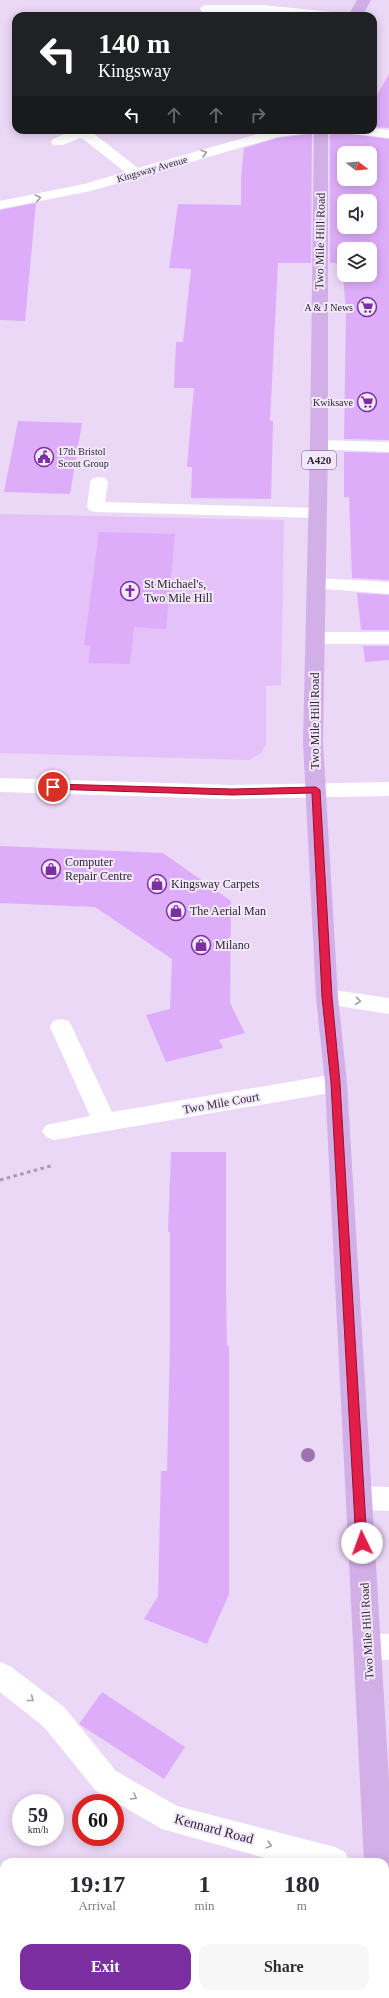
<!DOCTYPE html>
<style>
body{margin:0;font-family:Georgia,serif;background:#f7f7f7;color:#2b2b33;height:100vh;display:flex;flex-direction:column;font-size:15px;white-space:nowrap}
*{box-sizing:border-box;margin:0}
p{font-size:13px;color:#7c7c81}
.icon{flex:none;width:22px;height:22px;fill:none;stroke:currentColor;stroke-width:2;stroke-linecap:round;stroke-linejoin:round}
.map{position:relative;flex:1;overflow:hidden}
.side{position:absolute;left:0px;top:1858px;width:389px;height:140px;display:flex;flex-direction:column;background:#fff;border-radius:12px 12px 0 0;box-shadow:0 2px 10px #0003}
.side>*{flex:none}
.banner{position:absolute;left:12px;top:12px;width:365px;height:122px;border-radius:12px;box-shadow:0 2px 10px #0003;background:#202124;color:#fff;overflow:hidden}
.needle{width:26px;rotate:106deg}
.controls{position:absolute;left:337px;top:146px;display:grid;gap:8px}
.controls a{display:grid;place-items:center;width:40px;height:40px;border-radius:8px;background:#fff;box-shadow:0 2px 10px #0003;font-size:20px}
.speed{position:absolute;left:12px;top:1794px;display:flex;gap:8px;font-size:20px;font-weight:700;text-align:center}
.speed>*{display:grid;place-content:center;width:52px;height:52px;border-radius:50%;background:#fff;box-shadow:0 2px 10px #0003;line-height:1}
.speed small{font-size:10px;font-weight:400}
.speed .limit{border:6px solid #d22;background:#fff;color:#111}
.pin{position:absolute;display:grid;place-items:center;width:34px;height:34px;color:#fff;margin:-17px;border:2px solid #fff;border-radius:50%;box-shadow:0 1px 4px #0007}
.me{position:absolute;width:44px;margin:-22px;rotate:357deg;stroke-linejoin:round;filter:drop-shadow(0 0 3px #0008)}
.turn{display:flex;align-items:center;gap:14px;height:84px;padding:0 20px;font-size:18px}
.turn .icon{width:52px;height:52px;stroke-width:2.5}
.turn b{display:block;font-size:28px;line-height:34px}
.lanes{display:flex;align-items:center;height:38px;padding:0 20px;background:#0003;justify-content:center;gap:20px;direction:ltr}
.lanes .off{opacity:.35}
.eta{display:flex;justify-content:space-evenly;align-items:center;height:68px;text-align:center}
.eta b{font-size:24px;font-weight:800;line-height:28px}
.primary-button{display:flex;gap:8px;margin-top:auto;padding:8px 20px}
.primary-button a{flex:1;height:46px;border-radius:12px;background:#7c2fa1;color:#fff;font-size:16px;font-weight:800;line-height:46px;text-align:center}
.primary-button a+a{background:#f7f7f7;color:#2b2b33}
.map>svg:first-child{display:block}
.green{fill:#e4c1f9}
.building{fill:#deadfa;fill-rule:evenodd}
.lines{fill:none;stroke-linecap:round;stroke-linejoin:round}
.path{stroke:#a999b1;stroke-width:3;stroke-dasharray:3.5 3.5;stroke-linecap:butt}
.minor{fill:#fff;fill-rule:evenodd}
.major{fill:#d2afe6;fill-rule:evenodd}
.tree{fill:#9c72b0}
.oneway{stroke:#a19ea3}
.route{fill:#e11d48;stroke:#92132f}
.labels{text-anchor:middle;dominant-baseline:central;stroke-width:4;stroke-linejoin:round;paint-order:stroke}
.far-street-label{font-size:10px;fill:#2e2732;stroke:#f3e8fb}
.far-poi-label{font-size:10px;fill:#2e2732;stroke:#f3e8fb;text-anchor:end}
.shield{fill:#f3e8fb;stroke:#69616e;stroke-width:1}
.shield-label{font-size:11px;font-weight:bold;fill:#2e2732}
.street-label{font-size:12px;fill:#2e2732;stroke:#f3e8fb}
.poi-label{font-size:12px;fill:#2e2732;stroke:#f3e8fb;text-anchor:start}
.near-street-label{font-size:14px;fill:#2e2732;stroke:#f3e8fb}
</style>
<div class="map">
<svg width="389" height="1998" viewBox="0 0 389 1998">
<rect width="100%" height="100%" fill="#ebd7f6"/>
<path class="green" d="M0,514L284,520L281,685L266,686V744L261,753L249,760L0,753Z"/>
<path class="building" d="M389,74V128L373,127V102Z
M312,130L311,263H278L270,421H273L271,499L191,498L192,467H187L194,388H174L176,342H183L191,269L169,268L178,204L241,205V179L244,148L278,138L309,134Z
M330,130H347L350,134L389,139V440L344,439L346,312L342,263H330ZM344,153H370V179H344ZM344,201H370V227H344ZM344,249H370V275H344Z
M36,203L25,321L0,320V210Z
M18,421L82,423L70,494L4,492Z
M344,452L389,453V580L352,578L349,497H344Z
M99,532L175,534L166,629L134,627L130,664L88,663L91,646L84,645Z
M357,593L389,595V630H361Z
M363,646H389V660L365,662Z
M0,846L163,853L231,901L230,1003L245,1033L219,1040L223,1048L166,1062L146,1015L170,1009L172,959L95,907L0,903Z
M171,1152H226V1288L227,1346H229V1594L207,1644L144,1619L158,1596L161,1471H167L170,1344V1232H168Z
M102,1692L185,1747L164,1779L79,1724Z"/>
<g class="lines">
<path class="path" d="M0,1180L54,1165"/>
<path class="minor" d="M207,5H263L332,12L337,13L339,16H293L263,13L202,12L200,9L202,6Z
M373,128L389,130V138L355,134L350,133L348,130H373Z
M74,130H89L88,131L93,133L138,168L272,130H311L309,133L278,137L91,191L0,209V201L84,184L125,172L83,139L80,138L63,145H53L51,142L53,139Z
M319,440L389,442V452L313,449L310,445L313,441Z
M99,477L105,478L108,482L105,502L318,508L324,509L327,513L324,517L318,518L96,512L90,511L87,507L90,482L93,478Z
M317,578L389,582V594L311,588L308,584L311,580Z
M315,632H389V644H315L308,642L306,638L308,634Z
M0,778L232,785L389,782V796L232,799L0,792Z
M327,989L389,998V1014L319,1003L316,997L319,991Z
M61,1019L69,1021L72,1027L112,1112L336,1074L344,1077L347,1083L344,1089L336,1092L54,1140L46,1137L42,1131L46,1125L90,1116L50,1027L53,1021Z
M359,1486L389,1487V1511L359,1510L350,1506L346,1498L350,1490Z
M368,1633L389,1634V1660L368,1659L358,1655L354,1646L358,1637Z
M0,1662L10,1666L64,1707L116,1771L177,1806L335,1847L345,1852L350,1862H279L162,1829L96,1791L44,1727L0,1692Z"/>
<path class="major" d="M357,0H371L362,16H348Z
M314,130H328V445L323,742L338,997L347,1083L389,1781V1873L385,1874V1862H364L325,1083L316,997L303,742L310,445Z
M385,1931L389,1932V1998H374L373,1994H385Z"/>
</g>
<circle class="tree" cx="308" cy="1455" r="7"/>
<defs><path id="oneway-chevron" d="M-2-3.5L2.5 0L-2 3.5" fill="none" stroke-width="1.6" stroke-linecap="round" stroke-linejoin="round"/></defs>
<g class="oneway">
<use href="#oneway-chevron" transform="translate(204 153) rotate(-16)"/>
<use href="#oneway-chevron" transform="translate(38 198) rotate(-12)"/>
<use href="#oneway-chevron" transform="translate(358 1001) rotate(8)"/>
<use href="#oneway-chevron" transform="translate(31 1699) rotate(38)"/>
<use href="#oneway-chevron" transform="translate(134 1797) rotate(30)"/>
<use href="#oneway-chevron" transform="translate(269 1845) rotate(15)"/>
</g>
<path class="route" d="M53,784L232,789L316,787L320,790L332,997L340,1083L367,1543L366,1546L362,1548L358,1546L356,1543L331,1083L322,997L312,793L232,795L50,789V785Z"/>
<defs>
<g id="supermarket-ring" transform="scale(1)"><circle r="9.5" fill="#f3e8fb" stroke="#7c2fa1" stroke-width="1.5"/><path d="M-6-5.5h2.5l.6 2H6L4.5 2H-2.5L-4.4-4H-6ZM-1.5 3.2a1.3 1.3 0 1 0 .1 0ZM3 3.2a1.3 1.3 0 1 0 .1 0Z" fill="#7c2fa1"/></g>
<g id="civic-ring" transform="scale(1)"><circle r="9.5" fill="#f3e8fb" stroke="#7c2fa1" stroke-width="1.5"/><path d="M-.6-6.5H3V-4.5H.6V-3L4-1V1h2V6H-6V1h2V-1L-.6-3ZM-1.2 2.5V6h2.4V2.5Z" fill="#7c2fa1"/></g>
<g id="church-ring" transform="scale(1)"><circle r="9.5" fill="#f3e8fb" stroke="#7c2fa1" stroke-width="1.5"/><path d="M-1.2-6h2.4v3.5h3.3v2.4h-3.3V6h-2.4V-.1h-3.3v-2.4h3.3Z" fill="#7c2fa1"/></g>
<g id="shop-ring" transform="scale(1)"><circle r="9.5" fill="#f3e8fb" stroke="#7c2fa1" stroke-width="1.5"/><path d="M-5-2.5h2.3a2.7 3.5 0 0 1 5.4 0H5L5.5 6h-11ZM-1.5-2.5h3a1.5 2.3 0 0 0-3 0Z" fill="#7c2fa1"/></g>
</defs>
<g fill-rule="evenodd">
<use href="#supermarket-ring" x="367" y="307"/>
<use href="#supermarket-ring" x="367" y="402"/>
<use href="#civic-ring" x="44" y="457"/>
<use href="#church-ring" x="130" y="591"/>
<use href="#shop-ring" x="51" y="869"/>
<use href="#shop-ring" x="157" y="884"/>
<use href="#shop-ring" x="176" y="911"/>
<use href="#shop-ring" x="201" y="945"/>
</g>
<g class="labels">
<g class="far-street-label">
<text transform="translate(152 169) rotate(-16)">Kingsway Avenue</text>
</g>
<g class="far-poi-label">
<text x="353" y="307">A &amp; J News</text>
<text x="353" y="402">Kwiksave</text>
<text x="58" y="451" text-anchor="start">17th Bristol<tspan x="58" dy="12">Scout Group</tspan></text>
</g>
<rect class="shield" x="302" y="451" width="34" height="18" rx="3"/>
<g class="shield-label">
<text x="319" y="460">A420</text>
</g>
<g class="street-label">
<text transform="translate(320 241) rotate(-89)">Two Mile Hill Road</text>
<text transform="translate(315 721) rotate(-90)">Two Mile Hill Road</text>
<text transform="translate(221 1103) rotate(-10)">Two Mile Court</text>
<text transform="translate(367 1631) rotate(-93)">Two Mile Hill Road</text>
</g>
<g class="poi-label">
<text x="144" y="584">St Michael's,<tspan x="144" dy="14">Two Mile Hill</tspan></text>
<text x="65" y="862">Computer<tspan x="65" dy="14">Repair Centre</tspan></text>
<text x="171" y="884">Kingsway Carpets</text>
<text x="190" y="911">The Aerial Man</text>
<text x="215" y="945">Milano</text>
</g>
<g class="near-street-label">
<text transform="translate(214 1829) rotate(15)">Kennard Road</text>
</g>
</g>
</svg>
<div class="controls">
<a><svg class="needle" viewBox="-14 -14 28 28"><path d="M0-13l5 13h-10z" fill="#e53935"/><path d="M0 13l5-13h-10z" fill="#7c7c81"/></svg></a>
<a><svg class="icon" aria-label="sound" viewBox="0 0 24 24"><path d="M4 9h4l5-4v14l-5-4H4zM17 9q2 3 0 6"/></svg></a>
<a><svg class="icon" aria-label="layers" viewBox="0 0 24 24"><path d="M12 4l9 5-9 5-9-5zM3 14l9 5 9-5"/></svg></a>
</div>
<div class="speed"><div>59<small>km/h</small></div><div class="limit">60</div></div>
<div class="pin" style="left:53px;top:787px;background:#d93025"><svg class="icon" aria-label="arrive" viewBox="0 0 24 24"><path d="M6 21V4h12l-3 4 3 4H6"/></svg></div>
<svg class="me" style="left:362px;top:1543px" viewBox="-20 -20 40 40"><circle r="19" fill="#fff"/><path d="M0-13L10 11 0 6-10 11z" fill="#e11d48"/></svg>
<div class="banner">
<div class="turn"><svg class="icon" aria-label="left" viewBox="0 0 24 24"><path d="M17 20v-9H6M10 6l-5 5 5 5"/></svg><div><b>140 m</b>Kingsway</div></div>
<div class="lanes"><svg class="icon" aria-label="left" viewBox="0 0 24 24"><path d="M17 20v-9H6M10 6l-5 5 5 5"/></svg><svg class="icon off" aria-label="ahead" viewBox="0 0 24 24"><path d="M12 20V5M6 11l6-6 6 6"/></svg><svg class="icon off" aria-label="ahead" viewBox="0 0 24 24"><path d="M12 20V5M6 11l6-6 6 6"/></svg><svg class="icon off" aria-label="right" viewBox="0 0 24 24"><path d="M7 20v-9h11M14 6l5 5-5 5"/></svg></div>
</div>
<section class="side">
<div class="eta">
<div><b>19:17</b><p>Arrival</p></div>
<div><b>1</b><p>min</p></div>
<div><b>180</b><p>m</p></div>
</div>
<div class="primary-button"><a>Exit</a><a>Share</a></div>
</section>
</div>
